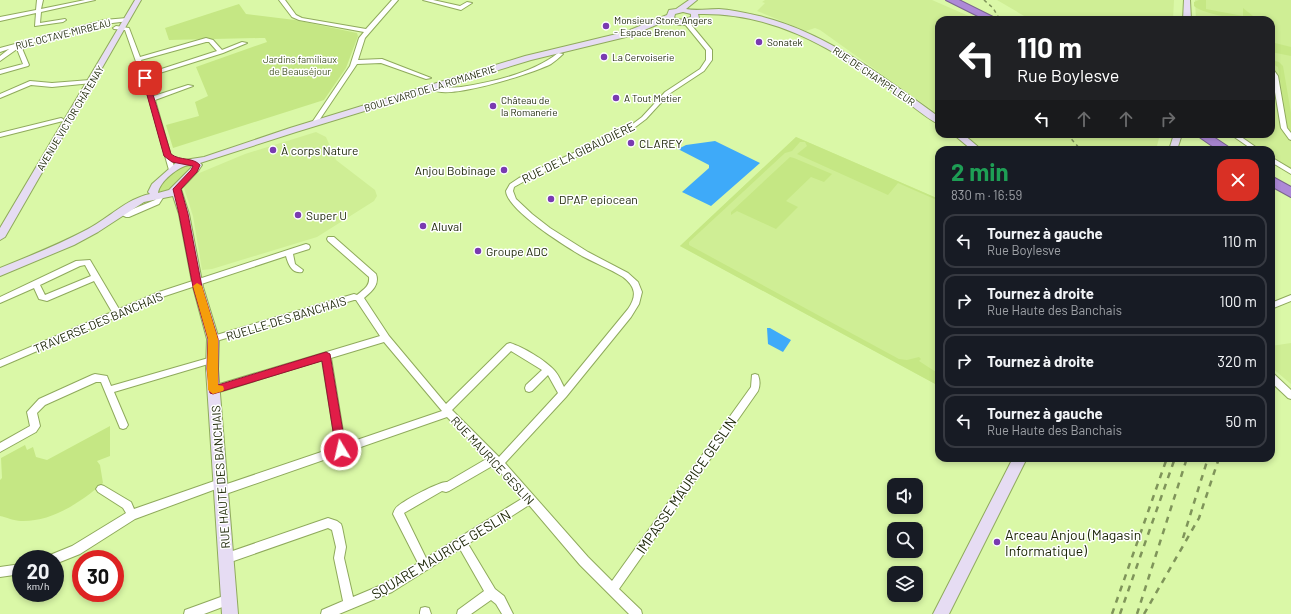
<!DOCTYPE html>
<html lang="fr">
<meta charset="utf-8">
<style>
body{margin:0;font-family:Barlow,sans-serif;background:#242831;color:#f1f3f6;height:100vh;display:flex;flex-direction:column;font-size:15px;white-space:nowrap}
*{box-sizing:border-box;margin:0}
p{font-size:13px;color:#9ea1a6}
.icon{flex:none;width:22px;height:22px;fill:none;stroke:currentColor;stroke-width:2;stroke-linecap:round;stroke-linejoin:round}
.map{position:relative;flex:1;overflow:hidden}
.details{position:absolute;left:935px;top:146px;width:340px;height:316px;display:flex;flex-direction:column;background:#171b24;border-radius:12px;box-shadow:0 2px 6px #0003}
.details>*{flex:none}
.banner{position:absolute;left:935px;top:16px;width:340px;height:122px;border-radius:12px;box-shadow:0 2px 6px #0003;background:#202124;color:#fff;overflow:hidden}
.fabs{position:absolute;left:887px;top:478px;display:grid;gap:8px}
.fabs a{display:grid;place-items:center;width:36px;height:36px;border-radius:8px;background:#171b24;box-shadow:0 2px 6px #0003;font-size:20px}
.speed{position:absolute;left:12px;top:550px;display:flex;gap:8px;font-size:20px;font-weight:700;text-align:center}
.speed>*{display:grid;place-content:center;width:52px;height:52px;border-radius:50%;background:#171b24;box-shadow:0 2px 6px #0003;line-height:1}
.speed small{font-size:10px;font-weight:400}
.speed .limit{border:6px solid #d22;background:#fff;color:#111}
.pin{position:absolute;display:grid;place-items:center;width:34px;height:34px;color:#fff;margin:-17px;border-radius:8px;box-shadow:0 2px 6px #0006}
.me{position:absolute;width:44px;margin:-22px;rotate:351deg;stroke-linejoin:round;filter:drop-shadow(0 0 3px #0008)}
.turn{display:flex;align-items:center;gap:14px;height:84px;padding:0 16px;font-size:18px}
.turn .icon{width:52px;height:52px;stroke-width:2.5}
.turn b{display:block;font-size:28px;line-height:34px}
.lanes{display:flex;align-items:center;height:38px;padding:0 16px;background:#0003;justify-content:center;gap:20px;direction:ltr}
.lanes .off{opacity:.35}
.round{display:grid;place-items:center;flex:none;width:42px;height:42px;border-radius:12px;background:#242831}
.headline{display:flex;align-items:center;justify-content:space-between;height:68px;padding:0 16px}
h1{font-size:24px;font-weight:700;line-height:30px;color:#1e9e55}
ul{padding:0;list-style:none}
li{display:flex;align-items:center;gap:12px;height:54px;margin:0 8px 6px;padding:0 8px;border:2px solid #363941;border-radius:12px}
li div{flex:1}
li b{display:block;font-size:15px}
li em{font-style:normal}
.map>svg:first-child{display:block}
.built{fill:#cfee95}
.green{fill:#c5e784}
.water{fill:#3eaaf9}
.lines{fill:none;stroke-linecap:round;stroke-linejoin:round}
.street-casing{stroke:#8faa5c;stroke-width:2}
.secondary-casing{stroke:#8faa5c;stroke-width:2}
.highway-casing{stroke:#7a668d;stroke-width:2}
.street{fill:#fff;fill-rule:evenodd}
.secondary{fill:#e6dcf3;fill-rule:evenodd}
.highway{fill:#ad89d7;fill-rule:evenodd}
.rail-far1{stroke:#7f945a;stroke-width:1.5;stroke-dasharray:3.5 3.5;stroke-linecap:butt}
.rail{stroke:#7f945a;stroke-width:2.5;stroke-dasharray:6 6;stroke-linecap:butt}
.route{fill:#e11d48;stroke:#92132f}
.slow{fill:#f59e0b}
.poi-dot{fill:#793bb1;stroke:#fff;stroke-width:1.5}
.labels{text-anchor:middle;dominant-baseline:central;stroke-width:3;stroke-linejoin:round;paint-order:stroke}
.far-poi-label{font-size:10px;fill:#1a2404;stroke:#fff;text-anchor:start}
.far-street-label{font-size:10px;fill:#1a2404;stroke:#fff}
.far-park-label{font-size:10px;fill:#435324;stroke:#fff}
.poi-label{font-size:12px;fill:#1a2404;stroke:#fff;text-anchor:start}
.street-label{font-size:12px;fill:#1a2404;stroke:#fff}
.near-street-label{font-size:14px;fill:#1a2404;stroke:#fff}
.near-poi-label{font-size:14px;fill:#1a2404;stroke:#fff;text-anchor:start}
</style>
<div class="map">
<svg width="1291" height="614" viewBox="0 0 1291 614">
<rect width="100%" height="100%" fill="#daf8a7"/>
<path class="built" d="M765,0H932L978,20H939V115L820,30L815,28L806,31L757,11L765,3L762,2Z
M997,0H1174L1173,20H1031Z
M1195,0H1291V168L1271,156V150H1262L1237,134H1271V20H1196Z
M316,132L326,137L336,160L375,190L377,196L374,201L317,237L212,269L202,270L193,216L184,188L188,182L197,174L245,154Z
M963,134H1160L1156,150H985Z
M796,137L939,199V386L680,246Z
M1291,343V384L1271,367V346Z"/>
<path class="green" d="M1199,0H1206V9L1243,16V8L1258,20C1243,20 1205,15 1194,6V2Z
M239,4L246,14L295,20L357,33L358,36L346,68L324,100L173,148L166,125L199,116L195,102L208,96L196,67L267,42L265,38H260L169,40L165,28Z
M1271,42L1291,47V56L1271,52Z
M1271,60L1279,62L1283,66L1291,113V134L1288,128L1278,67L1271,63Z
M796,137L939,199V201L898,183L888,195L797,154L807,146L805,142H800L792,151L785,153L689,242V245L899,359L907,360L919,357L921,359L919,361L939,374V386L680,246Z
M790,157L794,158L832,174L824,182L811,177L786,201L798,207L776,229L737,211L731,215V212Z
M186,164L192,167L172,189L158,192C160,184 178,168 186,164Z
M110,426V456L97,461L100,465L103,483C81,502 52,522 21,521C14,521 6,517 0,516V480L2,478L1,458L25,445L27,450L33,447L36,457L47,460Z"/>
<path class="water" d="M715,141L760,163L711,206L682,192L709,168V165L678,149L686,145Z
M767,328H770L791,340L783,352L768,344Z"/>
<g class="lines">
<g class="street-casing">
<path id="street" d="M37,0H43L41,9L85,0H95L41,12L40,23L65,19L66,20L63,22L35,26L36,13L0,21V17L36,10Z
M279,0H285L296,15L302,18L366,29L392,0H398L365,38L358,60L382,59L431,78L426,79L381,63L357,64L316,125H312L311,124L350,66L359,38L364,32L299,20L292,17Z
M423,0H433L460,6L467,2L472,3L461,10Z
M127,18L129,19V21L104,24L21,46L29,65L28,66L0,74V70L23,64L17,49L0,61V56L9,49L0,52V48L104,20Z
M684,21H688L712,50V60L704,71L669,94L646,119L630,131L523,182L514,187L513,191L516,199L532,214L550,228L588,252L628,273L638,282L642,292L639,304L631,317L566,397L505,463L588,557L612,581L751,387L752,375L755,374L758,375C760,380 760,386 758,391L619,589L641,610L642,614H629L580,565L529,505L468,544L495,589L504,596L513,614H502L496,604L491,600L471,614H457L458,610L484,591L460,549L392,592L339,614H321L322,610L343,601L334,558L336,547L332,530L328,528L225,564L221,563L220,559L221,555L328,518L337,521L341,524L342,527L346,547L344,558L353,597L384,584L418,563L393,514C394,511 395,508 398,506C405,500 440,481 447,482L488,458L447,417L220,496L217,494L215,491L216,489L135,519L80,554L55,564V559H49L50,555L72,546L126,513L123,508L98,492L96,489L98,486L101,485L104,486L131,502L134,509L220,479L223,480L225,483L224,485L336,447L322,360L213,394L210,393L209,390L210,387L213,386L380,336L356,300H354L213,342L210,341L209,339L210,337L213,336L354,294L357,295C364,289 370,286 369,277L328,241L327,239L328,237H334L376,274C380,285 371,292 364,298L389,336L446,404L507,344L510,343C523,347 545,360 554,370C558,374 561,381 564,387L628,309C637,296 636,287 623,277C610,269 595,263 582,256C565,246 507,210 506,191L510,184L519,178L626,129L642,117L665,92L700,69L706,60V50L684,23ZM384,342L442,411L345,444L331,358ZM511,351L542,370L526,385L525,388L526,391L529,392L532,391L548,375L558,393L499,457L452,410ZM494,465L523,498L426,558L404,513L442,491L446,492L449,491Z
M116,26L129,28L140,57L206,38L213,40L222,50L242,42L247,43L223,53L147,77L154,96L188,85L193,86L155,100L175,170L174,171H170L169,170L149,99L125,30L114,29L113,28ZM206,42H209L217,51L146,74L141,60Z
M558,53L563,54C559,58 555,61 551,64C534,73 449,100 434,90C439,87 454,88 461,87C493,82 533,73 558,53Z
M1271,68L1273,69L1278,76L1287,128L1291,133V140L1289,139L1281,128Z
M90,80L93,82L92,83L52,87L31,85L0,98V94L30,81L52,83Z
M61,118L63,119V121L0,137V133Z
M1230,134H1237L1260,150H1253Z
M1271,157L1291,169V174L1271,162Z
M159,194H161L164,196L159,204L129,217H126L122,215L123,213L155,200Z
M306,244L309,245L310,247L309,249L293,254L295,264L303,270L302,272C292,274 288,264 286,256L165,296L0,367V360L112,312L94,281L47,301L39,299L34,288L0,303V297L76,261L90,260L119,309L159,292ZM85,265L91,276L45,295L40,285L80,266Z
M1291,295V301L1271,309V303Z
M212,357L215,358L216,360L215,362L114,392L128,425L126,428L123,429L120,428L101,382H96L45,405L37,413L40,426L36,432L0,452V443L30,426L27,412L39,399L92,375L95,374L107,376L111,386Z
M1271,373L1274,374L1291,390V399L1288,398L1271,382Z
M21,564V574L0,577V567Z
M229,594L233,595L234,599L233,603L204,614H184L185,610Z
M425,607L429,608L431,614H420V612L421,608Z"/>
</g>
<g class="secondary-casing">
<path id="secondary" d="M135,0H141L5,237L0,240V228Z
M689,0H697L686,9C696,11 708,9 719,9C732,10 746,13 759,16C826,32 884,77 939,117V124C929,121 898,94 887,87C829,46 771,12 698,14L699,18C690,27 677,27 668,20L630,36L531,60L296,132L200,163L202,165L198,171L181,189L189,214L203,287L219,339L218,369L238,614H222L206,369L207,339L193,287L179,214L173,196L144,202L98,232L74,245L0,276V268C30,256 60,244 88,229C109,218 126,199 150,194L148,192L152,184L178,161L204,157L290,128L525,56L625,32L667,15L669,10L676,9ZM683,12L691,14V17L683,20L674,18L675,14ZM189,165L192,166L191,168L169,190L158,193C159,182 179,166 189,165Z
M1184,0H1190L1191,20H1183Z
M953,134H963L982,150H972Z
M1174,134H1182L1177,150H1169Z
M1013,458H1027L949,614H933Z"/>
</g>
<g class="highway-casing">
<path id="highway" d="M946,0H959L999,20H986Z
M1195,134H1209L1233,150H1218Z
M1271,176L1291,187V197L1271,186Z"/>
</g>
<use href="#street" class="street"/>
<use href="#secondary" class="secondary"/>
<use href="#highway" class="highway"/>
<path class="rail-far1" d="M984,0L993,8L1000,20
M1067,134L1081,150"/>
<path class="rail" d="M1183,538L1208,458
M1112,614L1167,458
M1120,614L1175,458
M1137,614L1187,458
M1144,614L1199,518L1219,458"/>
</g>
<path class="route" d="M142,77L148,78L171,154C180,161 193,157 200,165L197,172L181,189L188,214L202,287L218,339V385L326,352L330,354L346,450L345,453L341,454L337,453L336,450L322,361L213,394L210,393L207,369L208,339L193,287L179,214L173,189L191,170L193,166L172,162L164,156Z"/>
<path class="slow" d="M197,283L202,286L218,339V385L223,386L224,389L223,391L213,394L208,390L207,369L208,339L193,286Z"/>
<g class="poi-dot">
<circle cx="606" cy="26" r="4"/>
<circle cx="759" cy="42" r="4"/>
<circle cx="604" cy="57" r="4"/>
<circle cx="616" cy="98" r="4"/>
<circle cx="493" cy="106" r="4"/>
<circle cx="631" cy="143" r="4"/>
<circle cx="273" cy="150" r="4"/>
<circle cx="504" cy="170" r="4"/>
<circle cx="551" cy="199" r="4"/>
<circle cx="298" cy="215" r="4"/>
<circle cx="423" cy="226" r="4"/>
<circle cx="478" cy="251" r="4"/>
<circle cx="997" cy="542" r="4"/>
</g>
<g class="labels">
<g class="far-poi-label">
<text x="614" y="20">Monsieur Store Angers<tspan x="614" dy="12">- Espace Brenon</tspan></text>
<text x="767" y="42">Sonatek</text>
<text x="612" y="57">La Cervoiserie</text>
<text x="624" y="98">A Tout Metier</text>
<text x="501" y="100">Château de<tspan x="501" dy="12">la Romanerie</tspan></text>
</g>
<g class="far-street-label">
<text transform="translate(63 34) rotate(-14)">RUE OCTAVE MIRBEAU</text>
<text transform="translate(874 76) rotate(34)">RUE DE CHAMPFLEUR</text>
<text transform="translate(430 88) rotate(-17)">BOULEVARD DE LA ROMANERIE</text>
<text transform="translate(70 118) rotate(-59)">AVENUE VICTOR CHÂTENAY</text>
</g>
<g class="far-park-label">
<text x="300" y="59">Jardins familiaux<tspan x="300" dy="12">de Beauséjour</tspan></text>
</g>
<g class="poi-label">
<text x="639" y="143">CLAREY</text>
<text x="281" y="150">À corps Nature</text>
<text x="496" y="170" text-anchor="end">Anjou Bobinage</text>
<text x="559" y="199">DPAP epiocean</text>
<text x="306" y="215">Super U</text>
<text x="431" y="226">Aluval</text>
<text x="486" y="251">Groupe ADC</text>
</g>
<g class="street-label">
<text transform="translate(578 152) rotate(-26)">RUE DE LA GIBAUDIÈRE</text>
<text transform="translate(286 318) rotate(-17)">RUELLE DES BANCHAIS</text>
<text transform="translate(98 322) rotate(-23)">TRAVERSE DES BANCHAIS</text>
<text transform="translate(493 460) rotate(47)">RUE MAURICE GESLIN</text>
<text transform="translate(220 477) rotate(-94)">RUE HAUTE DES BANCHAIS</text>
</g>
<g class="near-street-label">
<text transform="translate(686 485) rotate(-55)">IMPASSE MAURICE GESLIN</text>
<text transform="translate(441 554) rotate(-31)">SQUARE MAURICE GESLIN</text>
</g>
<g class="near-poi-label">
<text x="1005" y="534">Arceau Anjou (Magasin<tspan x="1005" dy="16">Informatique)</tspan></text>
</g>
</g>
</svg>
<div class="fabs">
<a><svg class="icon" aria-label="sound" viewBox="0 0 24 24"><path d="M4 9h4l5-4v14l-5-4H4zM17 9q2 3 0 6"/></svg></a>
<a><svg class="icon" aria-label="search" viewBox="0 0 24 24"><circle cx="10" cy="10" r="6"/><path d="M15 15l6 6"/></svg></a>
<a><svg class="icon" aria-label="layers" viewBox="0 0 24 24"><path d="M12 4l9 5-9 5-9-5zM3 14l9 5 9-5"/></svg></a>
</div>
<div class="speed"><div>20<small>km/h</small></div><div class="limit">30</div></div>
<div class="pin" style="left:145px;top:78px;background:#d93025"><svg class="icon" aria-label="arrive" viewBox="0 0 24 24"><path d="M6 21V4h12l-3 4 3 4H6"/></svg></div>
<svg class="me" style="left:341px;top:450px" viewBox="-20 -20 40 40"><circle r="17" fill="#e11d48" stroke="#fff" stroke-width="3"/><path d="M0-11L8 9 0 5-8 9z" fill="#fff"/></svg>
<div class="banner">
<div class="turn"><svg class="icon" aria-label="left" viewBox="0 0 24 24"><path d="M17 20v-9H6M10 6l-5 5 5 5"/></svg><div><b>110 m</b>Rue Boylesve</div></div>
<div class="lanes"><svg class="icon" aria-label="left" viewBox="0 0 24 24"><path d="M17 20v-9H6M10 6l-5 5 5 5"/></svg><svg class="icon off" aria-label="ahead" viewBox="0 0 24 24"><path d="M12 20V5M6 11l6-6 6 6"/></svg><svg class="icon off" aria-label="ahead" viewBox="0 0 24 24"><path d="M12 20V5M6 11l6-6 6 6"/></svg><svg class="icon off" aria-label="right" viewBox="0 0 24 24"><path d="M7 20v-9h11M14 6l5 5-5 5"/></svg></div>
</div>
<section class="details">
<div class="headline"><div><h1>2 min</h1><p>830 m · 16:59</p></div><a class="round" style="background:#d93025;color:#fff"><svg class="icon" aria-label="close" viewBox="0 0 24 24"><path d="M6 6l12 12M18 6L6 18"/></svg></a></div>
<ul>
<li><svg class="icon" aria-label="left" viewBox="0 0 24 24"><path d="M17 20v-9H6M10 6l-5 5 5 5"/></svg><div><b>Tournez à gauche</b><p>Rue Boylesve</p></div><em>110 m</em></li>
<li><svg class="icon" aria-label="right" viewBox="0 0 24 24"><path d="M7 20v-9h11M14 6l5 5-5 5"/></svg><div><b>Tournez à droite</b><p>Rue Haute des Banchais</p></div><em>100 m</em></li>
<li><svg class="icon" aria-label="right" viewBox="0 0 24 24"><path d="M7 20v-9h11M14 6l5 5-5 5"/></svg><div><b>Tournez à droite</b></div><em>320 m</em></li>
<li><svg class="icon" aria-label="left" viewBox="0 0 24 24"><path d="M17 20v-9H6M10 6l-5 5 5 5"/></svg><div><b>Tournez à gauche</b><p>Rue Haute des Banchais</p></div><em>50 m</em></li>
</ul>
</section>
</div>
